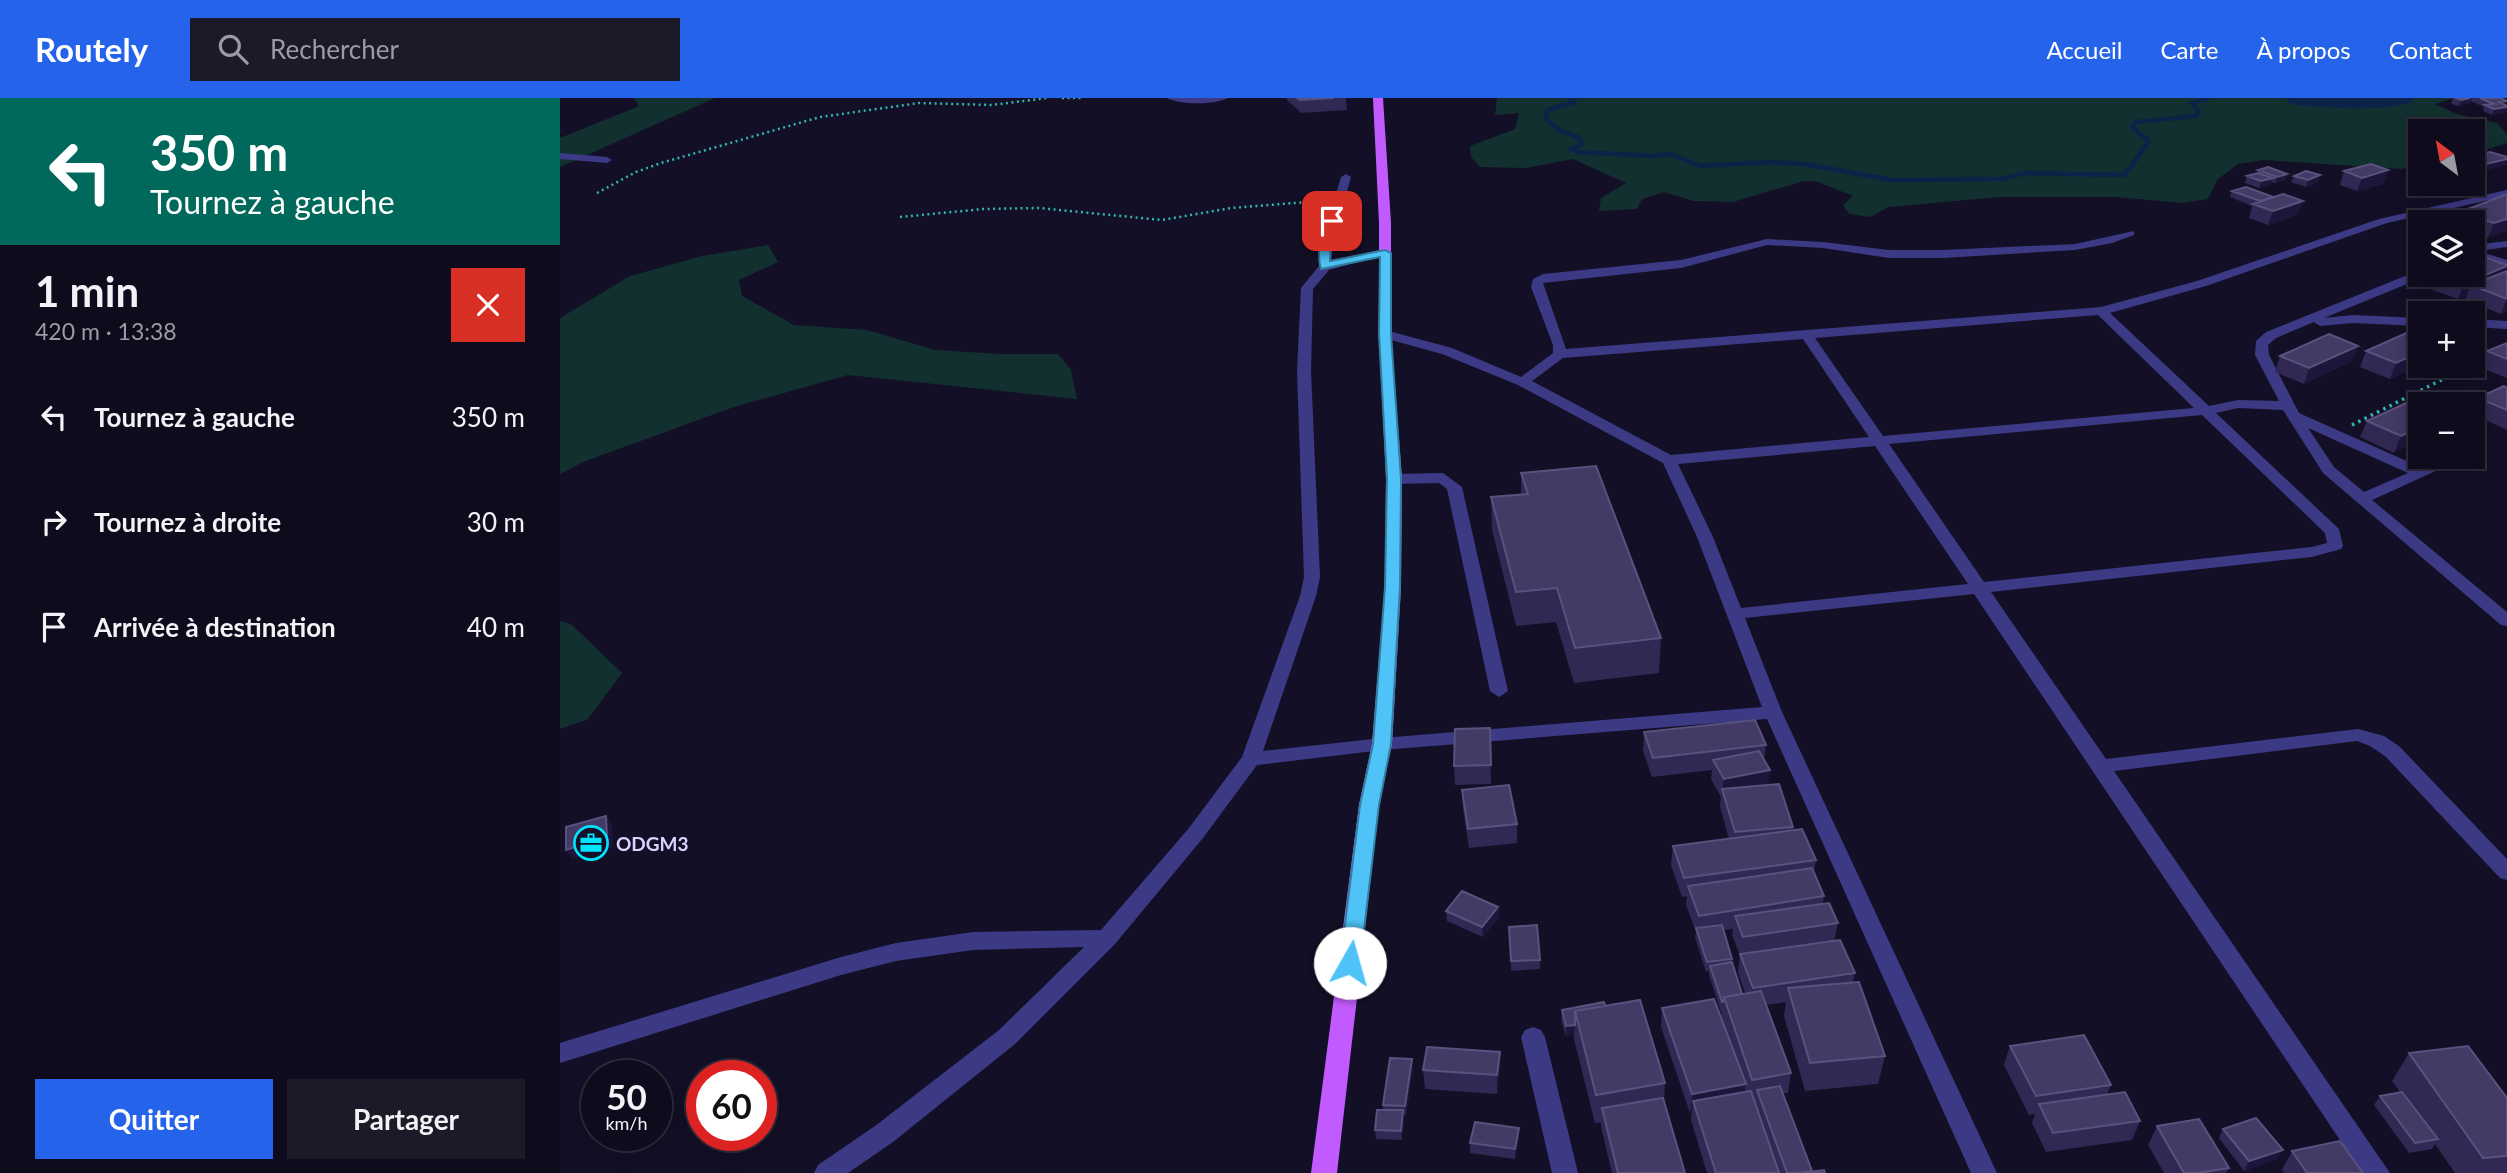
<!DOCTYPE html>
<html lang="fr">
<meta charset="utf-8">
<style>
body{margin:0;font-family:Lato,sans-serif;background:#1c1929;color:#f1f3f6;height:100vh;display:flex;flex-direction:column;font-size:26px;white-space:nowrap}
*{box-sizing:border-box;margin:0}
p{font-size:23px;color:#9b9ba3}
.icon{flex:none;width:38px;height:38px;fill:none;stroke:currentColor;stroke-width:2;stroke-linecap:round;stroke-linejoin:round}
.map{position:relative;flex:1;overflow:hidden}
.drawer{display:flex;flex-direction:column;background:#0e0b1c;width:560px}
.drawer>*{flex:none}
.guide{background:#00695c;color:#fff;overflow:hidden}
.needle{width:46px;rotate:328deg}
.buttons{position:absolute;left:1848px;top:21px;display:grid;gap:14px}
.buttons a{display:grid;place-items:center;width:77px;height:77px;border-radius:0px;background:#0e0b1c;box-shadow:0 4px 18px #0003,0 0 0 2px #2e2b3b;font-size:35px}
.speed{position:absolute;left:21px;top:962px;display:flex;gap:14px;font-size:35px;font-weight:700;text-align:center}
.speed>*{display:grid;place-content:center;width:91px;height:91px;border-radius:50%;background:#0e0b1c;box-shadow:0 4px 18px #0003,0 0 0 2px #2e2b3b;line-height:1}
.speed small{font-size:18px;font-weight:400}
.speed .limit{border:10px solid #d22;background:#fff;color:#111}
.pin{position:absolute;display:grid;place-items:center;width:60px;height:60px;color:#fff;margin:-30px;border-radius:14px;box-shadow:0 4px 10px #0006}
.me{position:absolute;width:77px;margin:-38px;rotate:7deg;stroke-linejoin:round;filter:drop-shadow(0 0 5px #0008)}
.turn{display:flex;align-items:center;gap:24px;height:147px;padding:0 35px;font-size:32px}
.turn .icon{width:91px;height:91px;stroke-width:2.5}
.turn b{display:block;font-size:49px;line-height:60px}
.round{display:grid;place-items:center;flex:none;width:74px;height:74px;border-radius:0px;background:#1c1929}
.headline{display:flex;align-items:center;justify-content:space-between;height:119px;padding:0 35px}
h1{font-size:42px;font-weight:700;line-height:52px}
.action{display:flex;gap:14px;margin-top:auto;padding:14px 35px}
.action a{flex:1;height:80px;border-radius:0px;background:#2563eb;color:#fff;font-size:28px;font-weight:700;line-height:80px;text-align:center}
.action a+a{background:#1c1929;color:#f1f3f6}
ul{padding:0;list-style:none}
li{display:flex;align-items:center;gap:21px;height:105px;padding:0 35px}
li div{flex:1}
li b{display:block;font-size:26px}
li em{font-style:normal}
header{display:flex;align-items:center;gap:42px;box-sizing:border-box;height:98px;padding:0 35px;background:#2563eb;color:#fff}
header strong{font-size:33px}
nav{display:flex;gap:38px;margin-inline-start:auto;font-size:24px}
.search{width:490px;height:63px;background:#1c1929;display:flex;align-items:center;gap:18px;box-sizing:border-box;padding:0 24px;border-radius:0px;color:#9b9ba3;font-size:26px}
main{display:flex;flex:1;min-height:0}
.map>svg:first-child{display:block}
.green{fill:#12302f}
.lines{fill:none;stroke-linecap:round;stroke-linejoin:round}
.stream{stroke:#0c2248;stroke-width:4.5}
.river{fill:#0c2248;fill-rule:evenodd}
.path-far1{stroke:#2fb8b0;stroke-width:2.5;stroke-dasharray:2 3.5;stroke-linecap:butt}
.path{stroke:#2fb8b0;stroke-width:3.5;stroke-dasharray:2.5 4.5;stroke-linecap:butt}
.minor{fill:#3d3a85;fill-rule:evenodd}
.major{fill:#c25bff;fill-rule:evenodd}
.wall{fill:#312854;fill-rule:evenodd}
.shaded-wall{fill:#1d163a}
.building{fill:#433a66;stroke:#5a527e;stroke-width:2}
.route{fill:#4fc3f7;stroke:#337fa1;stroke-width:2}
.labels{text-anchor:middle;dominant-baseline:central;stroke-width:5;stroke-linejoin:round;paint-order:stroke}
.poi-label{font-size:19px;font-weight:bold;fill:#d9d4ff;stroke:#130f26;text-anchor:start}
</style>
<header>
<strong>Routely</strong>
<div class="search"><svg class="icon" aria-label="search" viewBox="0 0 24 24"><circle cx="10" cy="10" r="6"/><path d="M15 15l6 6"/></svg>Rechercher</div>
<nav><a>Accueil</a><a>Carte</a><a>À propos</a><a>Contact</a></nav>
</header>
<main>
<section class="drawer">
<div class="guide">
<div class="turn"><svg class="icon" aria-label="left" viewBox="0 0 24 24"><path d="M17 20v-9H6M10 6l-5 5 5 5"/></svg><div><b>350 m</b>Tournez à gauche</div></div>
</div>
<div class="headline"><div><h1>1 min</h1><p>420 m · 13:38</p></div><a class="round" style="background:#d93025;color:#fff"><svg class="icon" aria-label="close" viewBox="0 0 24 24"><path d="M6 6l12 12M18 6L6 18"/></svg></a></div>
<ul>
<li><svg class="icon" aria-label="left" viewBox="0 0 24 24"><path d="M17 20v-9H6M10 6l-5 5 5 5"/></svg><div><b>Tournez à gauche</b></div><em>350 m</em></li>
<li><svg class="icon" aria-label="right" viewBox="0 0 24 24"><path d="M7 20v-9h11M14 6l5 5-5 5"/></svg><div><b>Tournez à droite</b></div><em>30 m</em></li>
<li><svg class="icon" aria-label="arrive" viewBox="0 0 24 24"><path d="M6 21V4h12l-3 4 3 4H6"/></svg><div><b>Arrivée à destination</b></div><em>40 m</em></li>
</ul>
<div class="action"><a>Quitter</a><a>Partager</a></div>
</section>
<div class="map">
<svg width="1947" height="1075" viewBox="0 0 1947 1075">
<rect width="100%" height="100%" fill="#130f26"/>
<path class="green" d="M74,0H155L0,69V40L79,8Z
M937,0H1894L1875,6L1897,16L1937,25L1947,36V45L1913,56V33H1860V67L1841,71L1704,62L1678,66L1658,81L1648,101L1622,105L1556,99H1439L1329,109L1310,119L1289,116L1283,107L1293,98L1258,84L1244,83L1173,104L1133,103L1104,94L1082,101L1077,111L1039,113L1041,100L1066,85L1013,61L966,70L920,69L911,59L910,48L955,31L959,15L935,17Z
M208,147L218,164L179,182L182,198L234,227L307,232L375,252L441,256H498L511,272L517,301L288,277L174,309L23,364L0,376V220L70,178L142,158Z
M0,523L11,526L62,575L28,621L0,631Z"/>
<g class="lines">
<path class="stream" d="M1010,0L1015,4L987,12L986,22L1001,33L1018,39L1022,46L1011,51L1017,54L1094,58L1110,56L1141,68L1211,64L1244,66L1332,82L1443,81L1464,75L1565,77L1589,43L1572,29L1576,24L1636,18L1638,13L1632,5L1648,0"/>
<path class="river" d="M1726,0H1854L1851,5C1813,14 1776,10 1738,7L1729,5Z"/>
<path class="path-far1" d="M502,0H522
M37,95L76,74L101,65L260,19L359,5L432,7L487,0
M340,119L423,111L479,110L602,122L671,110L760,103"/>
<path class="path" d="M1913,266L1928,259
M1792,327L1909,268"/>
<path class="minor" d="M607,0H668C654,7 621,7 607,0Z
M0,55L47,59L52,62L47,65L0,61Z
M786,76L791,79L776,134L771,162L825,151L831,155L769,172L753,191L751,273L760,479L756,498L703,653L822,640L1202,609L1137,439L1103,365L958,287L882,256L820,239V233L825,232L892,250L961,279L993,255V247L971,189L973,181L983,176L1121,162L1207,141L1263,144L1329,152H1383L1515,146L1574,133V137L1552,145L1515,152L1383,160H1329L1263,150L1207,147L1121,170L983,185L1006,251L1541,209L1637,183L1819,121L1947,92V98L1827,125L1646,188L1550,215L1649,308L1678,302L1719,303L1695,257L1696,243L1706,234L1860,172V177H1865L1864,179L1764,220L1793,217L1860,220V228L1793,225L1760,228L1754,224L1716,240L1708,247L1709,257L1739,315L1860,369L1883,359H1902L1900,362L1812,402L1947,514V528L1941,527L1763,375L1723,312L1678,310L1656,315L1779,431L1783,448L1781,451L1752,459L1431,494L1546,661L1798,631L1824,638L1839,648L1947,761V782L1940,780L1825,658L1810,648L1797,643L1554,673L1830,1075H1802L1414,496L1185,520L1222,614L1437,1075H1411L1207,621L822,652L697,667L643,740L555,846L455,946L333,1044L288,1075H254L258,1067L315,1028L439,932L524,849L413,852L336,863L281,877L0,965V945L281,859L336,845L413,834L541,832L629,730L682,659L740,498L744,479L737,273L741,190L759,168L761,145L781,79ZM1538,217L1634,310L1323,338L1255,240ZM1243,241L1309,339L1111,357L972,283L1003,260ZM1642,317L1765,435L1767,445L1752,449L1424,484L1329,346ZM1748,330L1848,375L1804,394L1774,369ZM1315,348L1408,486L1181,510L1153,439L1118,366Z
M1947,143V149L1918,153L1947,162V170L1913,159V147Z
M1913,221L1947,223V231L1913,229Z
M883,375L902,389L948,593L939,599L930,593L887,391L879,385L834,386L826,381L834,376Z
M973,929L981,932L985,939L1018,1075H992L961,939L965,932Z"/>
<path class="major" d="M813,0H823L831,125V236L842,381L841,489L832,646L819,707L777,1075H751L799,707L812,646L825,489L826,381L819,236V125Z"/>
</g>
<path class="wall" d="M727,0H786L787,12L741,15L727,2Z
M1893,0H1940L1947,6L1932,17L1923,13L1924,9L1911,3L1910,5L1899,8L1891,6Z
M1698,72L1727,76L1725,82L1715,85L1711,84L1710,87L1699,90L1685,85L1687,78L1697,75Z
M1828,72L1823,86L1797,93L1780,87L1784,73Z
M1860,77V86H1879L1877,91L1864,94L1845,87L1848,81Z
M1734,78L1758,84L1746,89L1731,84Z
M1672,93L1713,99L1743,103L1738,116L1708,127L1689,120L1692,108L1670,99Z
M1947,98L1928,140L1913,134V124H1896L1900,114Z
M1947,173V213L1941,216L1905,202L1907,197L1898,201L1859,187L1863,177H1913Z
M1860,229V267L1830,281L1800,269L1806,253Z
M1947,245V280L1920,269L1927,253Z
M1798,248L1792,263L1744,286L1715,274L1720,258Z
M1947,290V332L1913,316V312L1918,300Z
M1860,309L1834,355L1800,339L1807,323Z
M961,375L1101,540L1099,575L1014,585L996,524L956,528L932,432L931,399L961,397Z
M930,630L931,686L895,687L894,668Z
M1084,634L1206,647L1204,662L1208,687L1233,729V732L1256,762L1254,774L1264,798L1263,805L1278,825L1274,843L1295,875L1293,884L1325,958L1318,986L1245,993L1224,918L1226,904L1206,907L1231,975L1228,995H1223L1252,1073L1265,1075H1147L1131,1022L1132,1014L1130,1015L1101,929L1102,910L1167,935L1161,918L1162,914H1161L1149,877V873L1146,874L1135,839L1136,834L1126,807L1127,798L1122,799L1111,767L1113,748L1169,741L1160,709L1161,699L1151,681L1152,672L1092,679L1083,653ZM1173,831L1172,837L1180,857L1178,875L1185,895L1182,896L1172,865V861L1164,832Z
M902,692L957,726V745L909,750L903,710Z
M938,809L939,819L923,839L887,823L886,813Z
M949,829L980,862V871L951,873Z
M1045,908L1105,985L1104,1002L1125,1075H1052L1041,1029V1024L1035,1025L1014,941V936L1006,938L1001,922L1002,912Z
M1450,948L1551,987L1547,997L1580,1023L1572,1042L1486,1054L1472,1025L1475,1016L1469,1017L1444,967Z
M1849,955L1947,1000V1075H1895L1875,1046L1872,1051L1849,1055L1814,1007L1820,998L1840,994L1832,983Z
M852,961L853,971L846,1017H844L842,1042L816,1041L815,1032L823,1012V1007Z
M863,972L940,973L937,996L865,991Z
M1597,1028L1669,1070L1666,1075H1604L1588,1047Z
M959,1030V1039L955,1061L910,1055V1045Z
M1663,1031L1717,1061L1684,1073L1659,1040Z
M1732,1053L1803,1075H1724L1722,1072Z"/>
<path class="shaded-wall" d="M1910,0H1912L1910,5L1899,8L1902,2Z
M1939,4H1947L1946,10L1947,9V15L1932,17L1934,11Z
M1947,61V67L1913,76L1914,69Z
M1828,72L1823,86L1797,93L1802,80Z
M1727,76L1725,82L1715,85L1717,79Z
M1760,77L1758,84L1746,89L1748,82Z
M1713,80L1710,87L1699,90L1701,83Z
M1872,86H1879L1877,91L1864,94L1867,87Z
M1743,103L1738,116L1708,127L1713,113Z
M1947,121V133L1928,140L1934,125Z
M1947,168L1942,182L1911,187L1907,197L1898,201L1904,186Z
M1947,201V213L1941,216Z
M1798,248L1792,263L1744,286L1749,270Z
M1860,254V267L1830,281L1836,265Z
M1860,329V342L1834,355L1841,338Z
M1210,672L1208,691L1162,692L1164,681Z
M46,718L52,727L53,749L12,761L6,752Z
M938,809L939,819L923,839L922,829Z
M1015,927L1014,936L1006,938V928Z
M940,954V973L937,996V977Z
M852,961L853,971L846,1017L845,1008Z
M1186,986L1183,1005L1133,1003L1132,1014L1130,1015L1132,996Z
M843,1012L844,1022L842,1042L841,1033Z
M959,1030V1039L955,1061V1051Z
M1723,1052L1717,1061L1684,1073L1689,1063Z"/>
<path class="building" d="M737,0H774L740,2Z
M1895,0H1910L1902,2Z
M1920,0H1940L1947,3L1939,4L1947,8V9L1934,11L1925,7L1934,6Z
M1930,54L1947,59V61L1913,69V63L1917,62L1913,61V58Z
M1811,66L1828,72L1802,80L1784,73Z
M1708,69L1727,76L1717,79L1698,72Z
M1746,73L1760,77L1748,82L1734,78Z
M1698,75L1713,80L1701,83L1687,78Z
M1860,77V85L1848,81Z
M1686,89L1713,99L1700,103L1672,93Z
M1723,96L1743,103L1713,113L1693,106Z
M1945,97L1947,98V121L1934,125L1900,114Z
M1913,155L1947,167V168L1904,186L1878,177H1913Z
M1947,173V201L1911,187Z
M1860,229V254L1836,265L1806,253Z
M1769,236L1798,248L1749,270L1720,258Z
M1947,245V261L1927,253Z
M1944,288L1947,290V312L1918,300Z
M1848,304L1860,309V329L1841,338L1807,323Z
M1036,368L1101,540L1015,550L997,490L956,494L931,399L968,396L961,375Z
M1195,622L1206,647L1093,660L1084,634Z
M930,630L931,667L894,668L895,631Z
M1199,653L1210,672L1164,681L1153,662Z
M1219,686L1233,729L1175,734L1162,691Z
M949,687L957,726L908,731L902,692Z
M46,718L47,739L6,752V729Z
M1242,731L1256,762L1124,780L1113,748Z
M1252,770L1264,798L1139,818L1128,788Z
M902,793L938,809L922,829L886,813Z
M1269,805L1278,825L1183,839L1175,818Z
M977,827L980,862L951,863L949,829Z
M1162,827L1172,861L1147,864L1136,830Z
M1280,842L1295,875L1193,890L1180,856Z
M1172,864L1182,896L1164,899L1163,904H1162L1150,868Z
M1299,884L1325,958L1250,965L1228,890Z
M1201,893L1231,975L1192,982L1164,899Z
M1154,901L1186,986L1132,996L1102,910Z
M1080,902L1105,985L1036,997L1015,913Z
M1044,904L1045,908L1015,913V927L1006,928L1002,912Z
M1524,937L1551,987L1476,998L1450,948Z
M1908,948L1947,1000V1058L1923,1060L1849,955Z
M867,949L940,954L937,977L863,972Z
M830,960L852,961L845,1008L823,1007Z
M1220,988L1252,1073L1240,1075H1227L1197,992Z
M1191,993L1219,1075H1156L1133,1003Z
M1565,994L1580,1023L1493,1035L1479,1006Z
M1842,994L1878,1041L1855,1045L1820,998Z
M1103,1000L1125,1075H1058L1042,1010Z
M817,1012H843L841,1033L815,1032Z
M1696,1020L1723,1052L1689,1063L1663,1031Z
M1639,1021L1669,1070L1637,1075H1624L1597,1028Z
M915,1024L959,1030L955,1051L910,1045Z
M1780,1043L1803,1075H1747L1732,1053Z
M1264,1072L1265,1075H1240Z"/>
<path class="route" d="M772,120L778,123L771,144L770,163L825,152L831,155V236L841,381L840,489L831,646L819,707L800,865L797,871L790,873L783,871L780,865L800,707L813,646L825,489L827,381L819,236L820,159L761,171C757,157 759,128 772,120Z"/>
<defs>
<g id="office-ring" transform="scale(1.75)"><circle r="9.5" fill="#130f26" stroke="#00e5ff" stroke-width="1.5"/><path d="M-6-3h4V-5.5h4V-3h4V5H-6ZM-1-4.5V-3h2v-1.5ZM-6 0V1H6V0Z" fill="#00e5ff"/></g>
</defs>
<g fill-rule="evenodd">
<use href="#office-ring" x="31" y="745"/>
</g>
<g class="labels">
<g class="poi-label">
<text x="56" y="745">ODGM3</text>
</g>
</g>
</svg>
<div class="buttons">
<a><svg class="needle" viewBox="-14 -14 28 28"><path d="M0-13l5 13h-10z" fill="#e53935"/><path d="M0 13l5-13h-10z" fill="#9b9ba3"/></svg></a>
<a><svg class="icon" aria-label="layers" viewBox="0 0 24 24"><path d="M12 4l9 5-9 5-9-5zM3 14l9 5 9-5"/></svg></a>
<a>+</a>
<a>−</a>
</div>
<div class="speed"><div>50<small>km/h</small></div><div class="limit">60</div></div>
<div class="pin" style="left:772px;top:123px;background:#d93025"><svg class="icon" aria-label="arrive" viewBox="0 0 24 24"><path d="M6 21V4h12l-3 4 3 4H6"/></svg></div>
<svg class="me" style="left:790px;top:865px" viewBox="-20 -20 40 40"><circle r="19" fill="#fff"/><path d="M0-13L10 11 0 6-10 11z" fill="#4fc3f7"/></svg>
</div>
</main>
